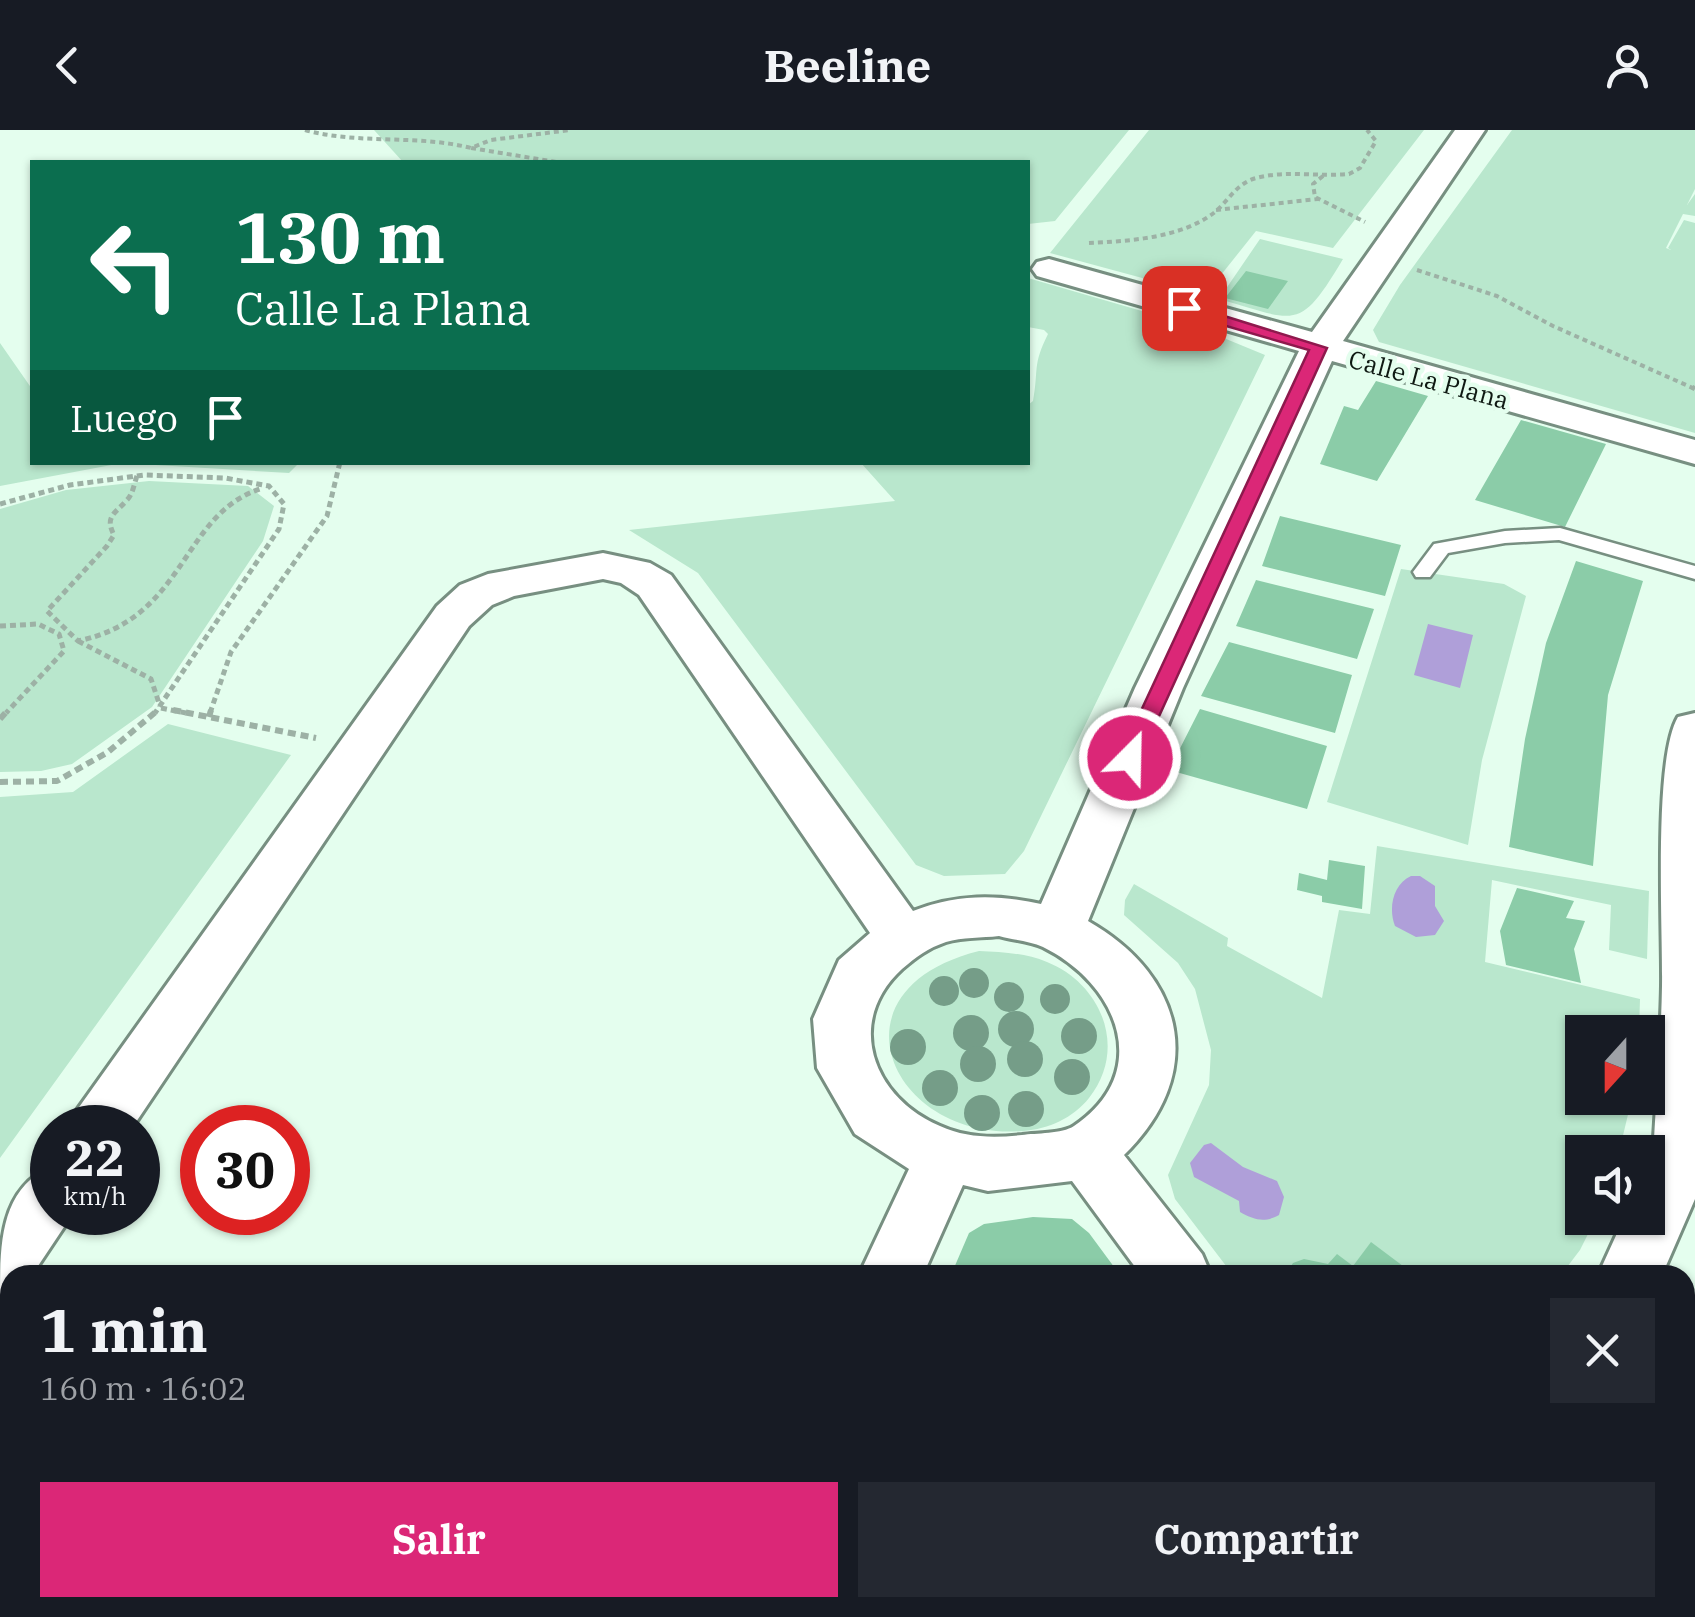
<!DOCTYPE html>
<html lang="es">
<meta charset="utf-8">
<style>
body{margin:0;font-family:"IBM Plex Serif",serif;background:#242831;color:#f1f3f6;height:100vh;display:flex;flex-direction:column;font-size:38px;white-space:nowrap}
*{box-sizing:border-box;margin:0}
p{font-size:32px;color:#9ea1a6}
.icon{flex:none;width:55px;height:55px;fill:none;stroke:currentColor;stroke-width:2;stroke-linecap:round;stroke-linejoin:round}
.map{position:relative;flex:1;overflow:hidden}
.drawer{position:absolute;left:0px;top:1135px;width:1695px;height:352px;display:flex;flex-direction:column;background:#171b24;border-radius:30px 30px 0 0;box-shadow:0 2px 8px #0004}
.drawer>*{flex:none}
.guide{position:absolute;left:30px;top:30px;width:1000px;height:305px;border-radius:0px;box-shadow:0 2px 8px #0004;background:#0b6e4f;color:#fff;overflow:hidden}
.needle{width:65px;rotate:201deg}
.buttons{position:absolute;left:1565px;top:885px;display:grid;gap:20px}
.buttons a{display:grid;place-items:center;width:100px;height:100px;border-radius:0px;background:#171b24;box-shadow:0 2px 8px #0004;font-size:50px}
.speed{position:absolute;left:30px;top:975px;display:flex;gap:20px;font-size:50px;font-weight:700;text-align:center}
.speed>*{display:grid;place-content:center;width:130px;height:130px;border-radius:50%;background:#171b24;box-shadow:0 2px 8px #0004;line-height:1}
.speed small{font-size:25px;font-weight:400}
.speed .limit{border:15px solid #d22;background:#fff;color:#111}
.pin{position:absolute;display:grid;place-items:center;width:85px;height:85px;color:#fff;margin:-42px;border-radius:20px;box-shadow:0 5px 15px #0006}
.me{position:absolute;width:110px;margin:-55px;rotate:23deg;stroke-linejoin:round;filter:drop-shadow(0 0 8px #0008)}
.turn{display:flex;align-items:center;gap:35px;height:210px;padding:0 40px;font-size:45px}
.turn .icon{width:130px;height:130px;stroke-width:2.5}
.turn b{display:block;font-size:70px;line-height:85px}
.then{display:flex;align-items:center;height:95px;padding:0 40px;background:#0003;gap:20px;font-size:38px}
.round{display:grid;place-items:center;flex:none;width:105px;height:105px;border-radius:0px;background:#242831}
.head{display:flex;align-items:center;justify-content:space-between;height:170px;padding:0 40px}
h1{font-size:60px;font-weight:800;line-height:75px}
.cta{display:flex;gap:20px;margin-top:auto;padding:20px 40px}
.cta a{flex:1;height:115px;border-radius:0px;background:#db2777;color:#fff;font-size:40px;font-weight:800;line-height:115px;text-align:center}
.cta a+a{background:#242831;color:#f1f3f6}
header{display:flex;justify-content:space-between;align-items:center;height:130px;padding:0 40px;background:#171b24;font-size:45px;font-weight:800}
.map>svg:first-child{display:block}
.green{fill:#b9e7cd}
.water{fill:#af9fd9}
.building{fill:#8bcca8}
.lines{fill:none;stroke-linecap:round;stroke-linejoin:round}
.lane-casing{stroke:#778f81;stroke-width:5}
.street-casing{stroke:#778f81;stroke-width:6}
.path-far2{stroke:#9db1a5;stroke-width:4;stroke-dasharray:5 4;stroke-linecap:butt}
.path-far1{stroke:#9db1a5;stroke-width:5;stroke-dasharray:6 4;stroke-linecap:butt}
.path{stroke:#9db1a5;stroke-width:6;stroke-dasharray:8 5;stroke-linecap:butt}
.lane{fill:#fff;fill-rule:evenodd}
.street{fill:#fff;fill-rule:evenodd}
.tree{fill:#759d88}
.route{fill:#db2777;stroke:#8e194d;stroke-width:2.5}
.labels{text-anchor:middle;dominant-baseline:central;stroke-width:9;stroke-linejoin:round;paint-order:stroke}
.far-street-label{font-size:25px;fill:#0f1913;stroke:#e4feee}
</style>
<header><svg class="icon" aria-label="back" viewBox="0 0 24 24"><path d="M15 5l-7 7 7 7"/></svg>Beeline<svg class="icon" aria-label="person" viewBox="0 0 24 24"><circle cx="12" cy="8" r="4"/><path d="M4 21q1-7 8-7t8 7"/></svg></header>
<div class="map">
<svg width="1695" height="1487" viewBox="0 0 1695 1487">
<rect width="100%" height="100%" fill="#e4feee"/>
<path class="green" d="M374,0H1129L1055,91L1028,94V32H403Z
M1149,0H1424L1333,118L1256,101L1205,165L1050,123Z
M1512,0H1695V59L1687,75L1695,64V86L1683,84L1666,118L1671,120L1668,118L1684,90L1695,93V303L1379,212L1373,200L1400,155Z
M1260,109L1343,129C1299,203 1297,191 1219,169Z
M1028,148L1197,197L1265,225L1024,721L1005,744L944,746L916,735L698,443L629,400L895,371L861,333L1028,332V275L1033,271C1039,239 1032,236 1048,204L1044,200L1028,197Z
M0,213L32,259V332L299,333L289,343L122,333L0,356Z
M149,351L248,356L274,376L263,411L152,577L72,634L41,641L0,642V379L66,360Z
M1401,439L1504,454L1526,466L1482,630L1468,715L1327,672Z
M168,594L291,625L0,1028V667L73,662Z
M1377,716L1649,761L1647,829L1609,820L1611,775L1492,750L1485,832L1640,869L1639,902H1582V968H1632L1619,1022H1582V1088H1596L1580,1120L1561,1145H1233L1175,1069L1168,1045L1209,955L1211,920L1195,859L1178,833L1124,785L1125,770L1134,754L1228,808L1227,816L1322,868L1339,780L1370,784Z
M979,821C1002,822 1025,823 1047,832C1102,854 1128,919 1089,968C1073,988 1049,999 1023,1001C891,1012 823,860 979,821Z
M1695,1173V1343L1685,1339V1188Z
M0,1313L10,1314V1478H43L38,1487H0Z
M1685,1431L1695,1433V1487H1480L1486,1478H1685Z
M48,1478H661L657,1487H43Z
M819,1478H1248L1314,1487H815Z"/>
<path class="water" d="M1428,494L1473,505L1460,558L1414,545Z
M1411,746H1420L1435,756V776L1444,791L1435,805L1416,807L1395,796C1388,778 1393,754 1411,746Z
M1211,1013L1243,1037L1277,1051L1284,1067L1279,1085C1265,1093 1254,1090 1240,1082L1239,1071L1194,1047L1190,1033L1204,1015Z"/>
<path class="building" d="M1246,141L1288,151L1268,179L1225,168Z
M1376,251L1428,266L1377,351L1320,334L1344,276L1358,280Z
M1521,290L1606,314L1565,397L1475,370Z
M1280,386L1401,415L1385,466L1262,436Z
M1576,431L1643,451L1608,565L1593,736L1509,717L1525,609L1546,513Z
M1256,450L1374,479L1357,529L1236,496Z
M1229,512L1352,545L1335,603L1201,566Z
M1200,579L1327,616L1307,679L1169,640Z
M1329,730L1365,736L1362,779L1322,772V766L1297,760L1299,743L1327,750Z
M1517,758L1574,771L1566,788L1585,791L1574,819L1581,853L1506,835L1500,801Z
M1033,1087L1072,1089L1089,1103L1120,1145H951L969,1103L984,1094Z
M1371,1112L1415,1145H1285L1293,1133L1304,1129L1328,1134L1337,1124L1353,1136Z
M0,1432L10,1435V1464L0,1480Z"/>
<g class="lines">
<g class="lane-casing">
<path id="lane" d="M1560,398L1695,436V449L1559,410L1505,413L1448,423L1430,447H1416L1413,442L1434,414L1505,401Z"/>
</g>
<g class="street-casing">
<path id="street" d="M1455,0H1485L1343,211L1695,310V334L1332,231L1183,558L1088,791C1186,847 1207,944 1124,1025L1202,1124L1211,1145H1141L1072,1051L988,1061L963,1055L923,1145H859L909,1039L855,1004L817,938L813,889L839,830L870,803L639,465L621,453L603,449L514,466L492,475L469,496L132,998H68L77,980L437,476L460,455L488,444L603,423L650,433L671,445L913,781C956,764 997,764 1041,774L1135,558L1299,221L1037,146L1032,139L1037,132L1049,129L1312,202ZM999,806C1013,810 1030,811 1043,817C1118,854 1154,942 1074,996C1062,1004 1036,1003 1022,1005C994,1008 966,1008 940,996C873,968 844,892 902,839C916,827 928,818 946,812C962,807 982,808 999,806Z
M1695,583V1069L1662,1145H1598L1624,1088H1648V1037L1653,1026C1656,969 1661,913 1662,856C1663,799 1653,629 1678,587Z
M52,1036V1082H74L32,1145H10V1164L0,1168C0,1113 0,1059 52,1036Z
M0,1234L10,1235V1301L0,1300Z
M1685,1338L1695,1343V1416L1685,1411Z
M703,1478H777L773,1487H699Z
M1372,1478H1446V1487H1372Z"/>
</g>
<path class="path-far2" d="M305,0C360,15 416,4 471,18
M556,32L471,18L491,10L570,0
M1323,46L1313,54L1315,67L1365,92
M1216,80L1318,69
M1089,113C1130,111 1182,108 1215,82C1229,70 1237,53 1256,48C1286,40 1319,47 1349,44L1360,38L1376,11L1367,0
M1417,140L1497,166L1553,196L1695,259"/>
<path class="path-far1" d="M1692,257L1695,259
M137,346C134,354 133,364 127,370C116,383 104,386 114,405L107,416L47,481L78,511C188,488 180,383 263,358
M0,374L70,355L144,345L225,348L269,356L284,374L279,399L155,583
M0,496L38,494L59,504L64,521L6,583
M78,511L151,549L160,576
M161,578L186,583
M210,583L231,522L327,386L340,332"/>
<path class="path" d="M173,580L316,608
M209,587L211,580
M0,589L8,580
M0,652L57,651L108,622L158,580"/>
<use href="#lane" class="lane"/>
<use href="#street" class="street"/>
</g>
<g class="tree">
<circle cx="974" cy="853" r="15"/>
<circle cx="944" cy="861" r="15"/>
<circle cx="1009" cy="867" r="15"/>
<circle cx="1055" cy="869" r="15"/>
<circle cx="1016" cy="899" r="18"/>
<circle cx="971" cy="903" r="18"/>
<circle cx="1079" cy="906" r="18"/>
<circle cx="908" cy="917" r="18"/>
<circle cx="1025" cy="929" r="18"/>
<circle cx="978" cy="934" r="18"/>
<circle cx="1072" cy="947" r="18"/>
<circle cx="940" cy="958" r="18"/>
<circle cx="1026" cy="979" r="18"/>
<circle cx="982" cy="983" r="18"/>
</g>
<path class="route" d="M1178,175H1189L1327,218L1140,628L1130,635L1119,628L1309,220L1178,182Z"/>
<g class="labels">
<g class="far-street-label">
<text transform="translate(1429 249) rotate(15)">Calle La Plana</text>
</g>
</g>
</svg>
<div class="buttons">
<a><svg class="needle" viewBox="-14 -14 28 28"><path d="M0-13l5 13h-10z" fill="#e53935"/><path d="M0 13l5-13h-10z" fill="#9ea1a6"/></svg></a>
<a><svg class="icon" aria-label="sound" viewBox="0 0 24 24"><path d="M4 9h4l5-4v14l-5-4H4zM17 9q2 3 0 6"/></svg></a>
</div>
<div class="speed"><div>22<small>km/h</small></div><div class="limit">30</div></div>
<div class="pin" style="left:1184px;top:178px;background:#d93025"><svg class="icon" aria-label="arrive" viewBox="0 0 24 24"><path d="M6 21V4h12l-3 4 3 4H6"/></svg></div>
<svg class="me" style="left:1130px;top:628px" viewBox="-20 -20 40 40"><circle r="17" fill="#db2777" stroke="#fff" stroke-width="3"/><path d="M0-11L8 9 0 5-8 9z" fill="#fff"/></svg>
<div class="guide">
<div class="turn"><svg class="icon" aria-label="left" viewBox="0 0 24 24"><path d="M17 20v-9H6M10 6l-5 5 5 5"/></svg><div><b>130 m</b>Calle La Plana</div></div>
<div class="then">Luego<svg class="icon" aria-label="arrive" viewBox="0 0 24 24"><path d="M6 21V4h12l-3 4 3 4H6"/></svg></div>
</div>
<section class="drawer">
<div class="head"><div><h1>1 min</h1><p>160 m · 16:02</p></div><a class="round"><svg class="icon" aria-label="close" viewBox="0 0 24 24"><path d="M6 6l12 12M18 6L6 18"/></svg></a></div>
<div class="cta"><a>Salir</a><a>Compartir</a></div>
</section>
</div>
